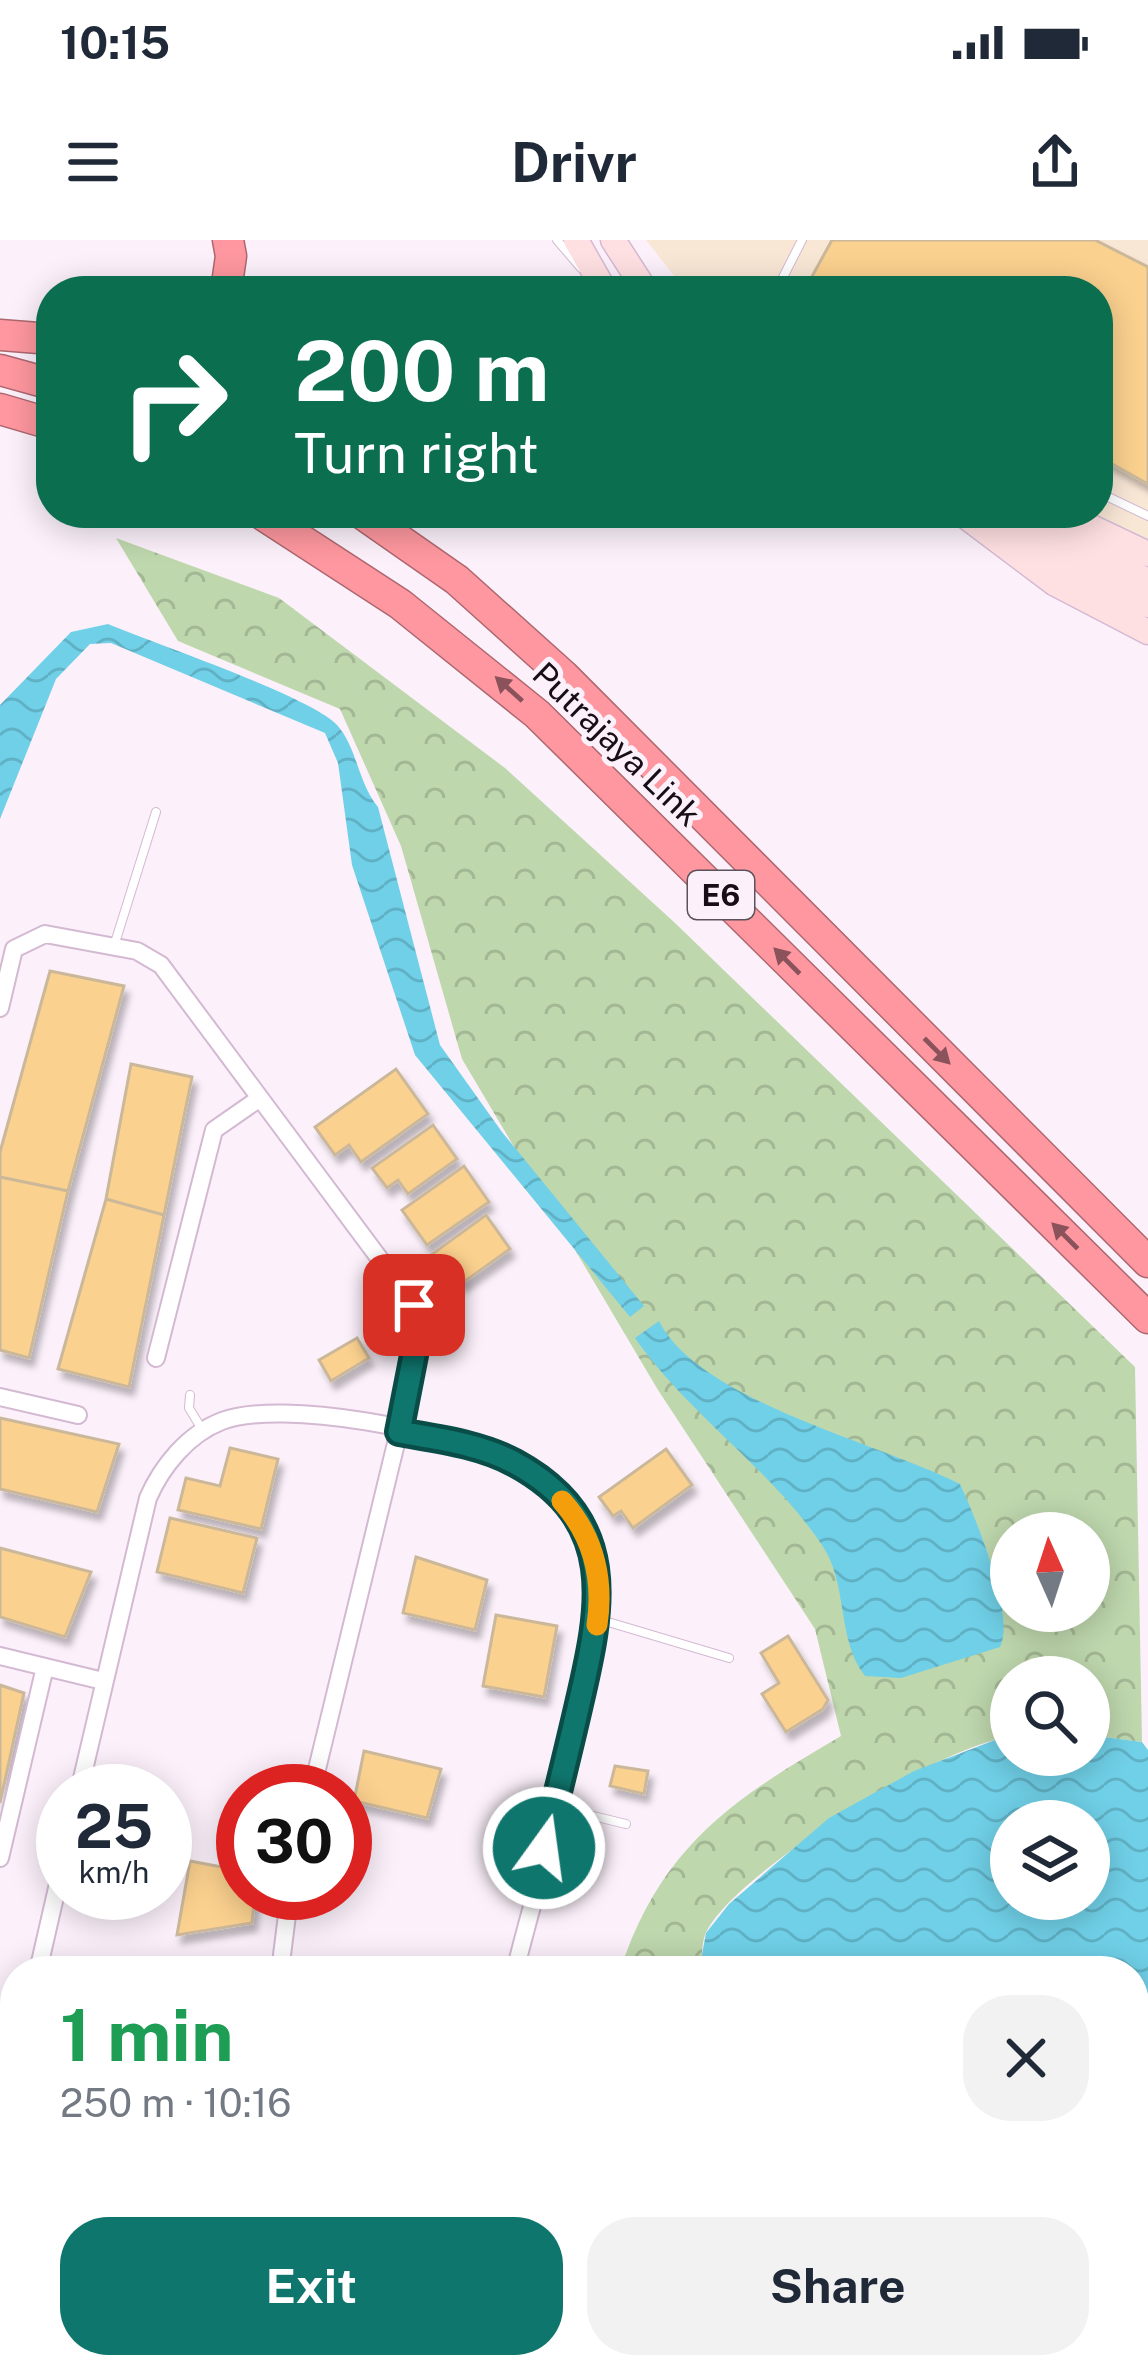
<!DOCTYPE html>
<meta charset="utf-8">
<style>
body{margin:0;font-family:"Public Sans",sans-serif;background:#f2f2f3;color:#1f2937;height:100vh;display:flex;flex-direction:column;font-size:45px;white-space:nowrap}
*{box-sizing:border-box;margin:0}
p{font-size:39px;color:#747a83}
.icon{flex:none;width:66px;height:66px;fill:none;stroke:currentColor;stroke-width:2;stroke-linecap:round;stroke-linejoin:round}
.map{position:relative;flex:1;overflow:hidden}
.panel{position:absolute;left:0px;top:1716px;width:1149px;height:423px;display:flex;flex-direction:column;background:#fff;border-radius:48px 48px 0 0;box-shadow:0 6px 30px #0003}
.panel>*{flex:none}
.guide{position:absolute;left:36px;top:36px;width:1077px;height:252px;border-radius:48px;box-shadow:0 6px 30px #0003;background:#0b6e4f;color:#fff;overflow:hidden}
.needle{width:78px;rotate:357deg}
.buttons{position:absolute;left:990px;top:1272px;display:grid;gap:24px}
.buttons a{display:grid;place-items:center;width:120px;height:120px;border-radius:50%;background:#fff;box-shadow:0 6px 30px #0003;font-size:60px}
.speed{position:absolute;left:36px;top:1524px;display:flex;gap:24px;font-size:60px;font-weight:700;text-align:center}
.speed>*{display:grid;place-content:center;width:156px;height:156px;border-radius:50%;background:#fff;box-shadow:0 6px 30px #0003;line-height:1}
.speed small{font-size:30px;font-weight:400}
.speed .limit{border:18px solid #d22;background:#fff;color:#111}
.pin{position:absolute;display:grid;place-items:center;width:102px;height:102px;color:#fff;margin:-51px;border-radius:24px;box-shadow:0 6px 18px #0006}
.me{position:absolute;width:132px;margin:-66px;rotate:14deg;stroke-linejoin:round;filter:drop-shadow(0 0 9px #0008)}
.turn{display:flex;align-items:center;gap:42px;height:252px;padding:0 60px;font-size:54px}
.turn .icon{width:156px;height:156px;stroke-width:2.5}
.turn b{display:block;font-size:84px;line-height:102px}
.round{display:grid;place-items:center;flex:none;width:126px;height:126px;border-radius:48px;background:#f2f2f3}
.overview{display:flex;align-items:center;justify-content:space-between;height:204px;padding:0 60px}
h1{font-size:72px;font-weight:700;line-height:90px;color:#1e9e55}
.button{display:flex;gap:24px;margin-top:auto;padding:24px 60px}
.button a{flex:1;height:138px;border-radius:48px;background:#0f766e;color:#fff;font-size:48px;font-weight:700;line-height:138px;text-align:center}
.button a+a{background:#f2f2f3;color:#1f2937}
.status{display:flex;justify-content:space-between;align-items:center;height:84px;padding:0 60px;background:#fff;direction:ltr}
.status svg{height:33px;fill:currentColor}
header{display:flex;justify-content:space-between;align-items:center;height:156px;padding:0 60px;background:#fff;font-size:54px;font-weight:700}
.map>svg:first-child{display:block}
.medical{fill:#f9e7d6}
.forest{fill:url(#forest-crowns);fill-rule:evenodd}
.water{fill:url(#water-waves);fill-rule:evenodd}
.building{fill:#fbd18f;stroke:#cbb89a;stroke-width:3;filter:url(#shadow)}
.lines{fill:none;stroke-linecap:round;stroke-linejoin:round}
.lane-casing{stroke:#d3b9d2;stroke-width:10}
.street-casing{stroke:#d3b9d2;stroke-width:20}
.secondary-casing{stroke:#d3b9d2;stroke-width:27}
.highway-casing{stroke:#ad676f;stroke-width:33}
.lane{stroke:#fff;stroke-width:8}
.street{stroke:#fff;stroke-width:16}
.secondary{stroke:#ffe0e2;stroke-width:24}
.highway{stroke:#fe979f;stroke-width:30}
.oneway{fill:#8a525b}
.route-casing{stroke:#0a4d48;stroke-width:30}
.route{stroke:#0f766e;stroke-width:21}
.slow{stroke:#f59e0b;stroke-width:21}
.labels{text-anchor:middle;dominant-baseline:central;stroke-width:10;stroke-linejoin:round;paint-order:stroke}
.shield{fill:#fcf1fb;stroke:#5c525b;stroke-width:3}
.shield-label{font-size:30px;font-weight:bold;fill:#170e17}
.street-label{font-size:33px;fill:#170e17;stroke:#fcf1fb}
</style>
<div class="status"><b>10:15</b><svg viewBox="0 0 49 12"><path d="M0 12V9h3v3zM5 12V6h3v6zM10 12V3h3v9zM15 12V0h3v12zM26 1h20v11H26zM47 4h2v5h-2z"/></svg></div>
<header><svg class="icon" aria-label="menu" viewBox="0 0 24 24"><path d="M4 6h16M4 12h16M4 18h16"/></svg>Drivr<svg class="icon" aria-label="share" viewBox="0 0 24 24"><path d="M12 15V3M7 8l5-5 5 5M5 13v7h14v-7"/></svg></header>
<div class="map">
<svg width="1148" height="2137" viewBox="0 0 1148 2137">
<defs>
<pattern id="forest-crowns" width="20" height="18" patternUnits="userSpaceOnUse" patternTransform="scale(3)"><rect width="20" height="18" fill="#bed7ad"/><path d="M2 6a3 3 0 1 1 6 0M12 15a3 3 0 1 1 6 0" fill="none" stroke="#a3b794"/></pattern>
<pattern id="water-waves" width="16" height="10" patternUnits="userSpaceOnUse" patternTransform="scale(3)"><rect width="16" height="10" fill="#70d0e7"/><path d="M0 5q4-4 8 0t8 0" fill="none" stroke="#60b1c5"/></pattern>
<filter id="shadow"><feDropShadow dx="4.5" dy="8" stdDeviation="3" flood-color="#0004"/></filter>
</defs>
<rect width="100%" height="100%" fill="#fcf1fb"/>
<path class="medical" d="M646,0H1148V308L1078,273H1098V51H686Z"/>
<path class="forest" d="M116,298L279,358L505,528L674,682L1135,1127L1142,1502L1089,1495V1437H1011V1497C948,1501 728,1636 705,1695C701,1706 703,1719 699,1731H620C660,1607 733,1559 841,1496L815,1389L658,1150L462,819L401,606L340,469L178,401ZM1011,1293H1089V1371H1011Z"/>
<path class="water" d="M108,384C153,403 312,457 337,485C357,507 358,543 378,567L440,805L502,892L644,1066L630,1077L415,815L352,625L338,523L325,493L111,403L90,404L56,439L0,579V465L71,392Z
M659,1081C699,1161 880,1203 960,1244C975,1276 1016,1376 1000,1407L901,1438L865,1436C836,1399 849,1345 822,1305C769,1227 689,1175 635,1098Z
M1089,1495L1142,1502L1148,1510V2137H826L818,2124H1134V1731H699L706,1693L729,1664L829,1578L914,1531L1003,1497H1011V1515H1089ZM1011,1581H1089V1659H1011Z"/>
<path class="building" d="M832,0H1095L1148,27V244L1098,216V51H804Z
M50,731L124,746L68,951L0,937V912Z
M131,824L192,837L164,975L106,959Z
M396,829L428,874L361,922L349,905L335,915L315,887Z
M433,885L457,919L408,954L398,940L387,948L372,928Z
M464,926L489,962L427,1005L402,970Z
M0,937L68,951L29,1118L0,1110Z
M106,959L164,975L129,1147L58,1129Z
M486,975L510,1009L461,1044L450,1030L442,1036L428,1017Z
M357,1098L369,1118L331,1141L319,1120Z
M0,1178L119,1204L97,1272L0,1249Z
M230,1208L278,1219L261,1289L178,1270L186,1238L220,1246Z
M666,1209L692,1245L633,1288L621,1271L613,1276L599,1257Z
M170,1278L257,1298L243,1353L157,1332Z
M0,1308L91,1332L65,1397L0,1377Z
M416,1317L487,1340L475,1390L403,1373Z
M496,1375L557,1386L544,1457L483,1446Z
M788,1396L828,1460L823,1469L786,1492L762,1454L779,1443L761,1413Z
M0,1445L24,1453L0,1563Z
M364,1511L441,1529L427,1578L354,1561Z
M615,1526L648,1531L644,1554L610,1546Z
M190,1621L243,1631V1653H255L252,1683L177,1695Z"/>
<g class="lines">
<g class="lane-casing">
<path id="lane" d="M557,0L581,28
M776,51L802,0
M1098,252L1148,276
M114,706L156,572
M190,1155L189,1168L203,1191
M598,1379L729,1418
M556,1567L626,1584"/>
</g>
<g class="street-casing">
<path id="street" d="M0,768L14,709L45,694L137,711L161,725L414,1065L417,1100L399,1191L317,1529
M156,1118L214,890L260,858
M0,1157L78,1175
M0,1416L103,1441
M79,1551L148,1258C162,1226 188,1194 222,1181C284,1158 448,1192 508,1220C542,1235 577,1267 591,1302C619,1375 536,1644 515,1731
M0,1618L45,1427
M38,1731L63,1622
M280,1731L289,1659
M0,1791H15
M0,1808L15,1812
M0,1979L15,1978
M49,2124L51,2137
M288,2124L289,2137
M528,2124L529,2137"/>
</g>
<g class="secondary-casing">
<path id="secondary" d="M576,0L605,51
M613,0L646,51
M961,273L1054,343L1148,392
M1018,273L1148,341
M1062,273L1148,314
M1003,290L1148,365"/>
</g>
<g class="highway-casing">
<path id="highway" d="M226,51L231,16L228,0
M0,95L51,99
M0,130L51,144
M0,169L51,184
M260,273L400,364L537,474L1148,1078
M361,273L457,340L564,436L1148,1022"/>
</g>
<use href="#lane" class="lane"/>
<use href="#street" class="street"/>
<use href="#secondary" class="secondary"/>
<use href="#highway" class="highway"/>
</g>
<defs><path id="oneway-solid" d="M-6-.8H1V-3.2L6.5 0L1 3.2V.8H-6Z" transform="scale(3)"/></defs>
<g class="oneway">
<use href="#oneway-solid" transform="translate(509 449) rotate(-138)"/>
<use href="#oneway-solid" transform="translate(787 721) rotate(-135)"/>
<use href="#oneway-solid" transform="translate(937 811) rotate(45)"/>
<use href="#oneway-solid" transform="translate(1065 996) rotate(-135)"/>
</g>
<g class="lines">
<g class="route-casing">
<path id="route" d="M414,1065L417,1100L399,1192C438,1199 480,1204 515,1223C620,1280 602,1366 579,1464C568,1512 556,1560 544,1608"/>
</g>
<use href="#route" class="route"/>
<path class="slow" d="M562,1261C594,1297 604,1338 597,1385"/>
</g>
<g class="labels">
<rect class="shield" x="688" y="631" width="66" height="48" rx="9"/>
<g class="shield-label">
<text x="721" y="655">E6</text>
</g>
<g class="street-label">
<text transform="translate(617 504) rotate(44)">Putrajaya Link</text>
</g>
</g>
</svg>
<div class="buttons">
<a><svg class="needle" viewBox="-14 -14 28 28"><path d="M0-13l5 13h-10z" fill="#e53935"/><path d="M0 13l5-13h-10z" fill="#747a83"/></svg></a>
<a><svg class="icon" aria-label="search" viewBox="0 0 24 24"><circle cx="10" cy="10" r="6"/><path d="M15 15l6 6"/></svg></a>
<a><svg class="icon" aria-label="layers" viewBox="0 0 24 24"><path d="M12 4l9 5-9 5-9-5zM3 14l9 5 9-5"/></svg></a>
</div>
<div class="speed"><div>25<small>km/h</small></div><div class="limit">30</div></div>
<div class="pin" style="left:414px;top:1065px;background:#d93025"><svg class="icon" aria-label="arrive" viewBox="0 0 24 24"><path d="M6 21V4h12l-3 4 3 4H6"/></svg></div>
<svg class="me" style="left:544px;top:1608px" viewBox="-20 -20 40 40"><circle r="17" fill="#0f766e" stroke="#fff" stroke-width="3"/><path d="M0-11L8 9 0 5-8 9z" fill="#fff"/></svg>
<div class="guide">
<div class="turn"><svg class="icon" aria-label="right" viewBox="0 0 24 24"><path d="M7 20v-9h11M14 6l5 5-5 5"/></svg><div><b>200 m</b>Turn right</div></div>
</div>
<section class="panel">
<div class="overview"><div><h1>1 min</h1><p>250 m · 10:16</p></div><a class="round"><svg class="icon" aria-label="close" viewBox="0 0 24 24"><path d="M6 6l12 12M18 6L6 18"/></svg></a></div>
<div class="button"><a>Exit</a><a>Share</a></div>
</section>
</div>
